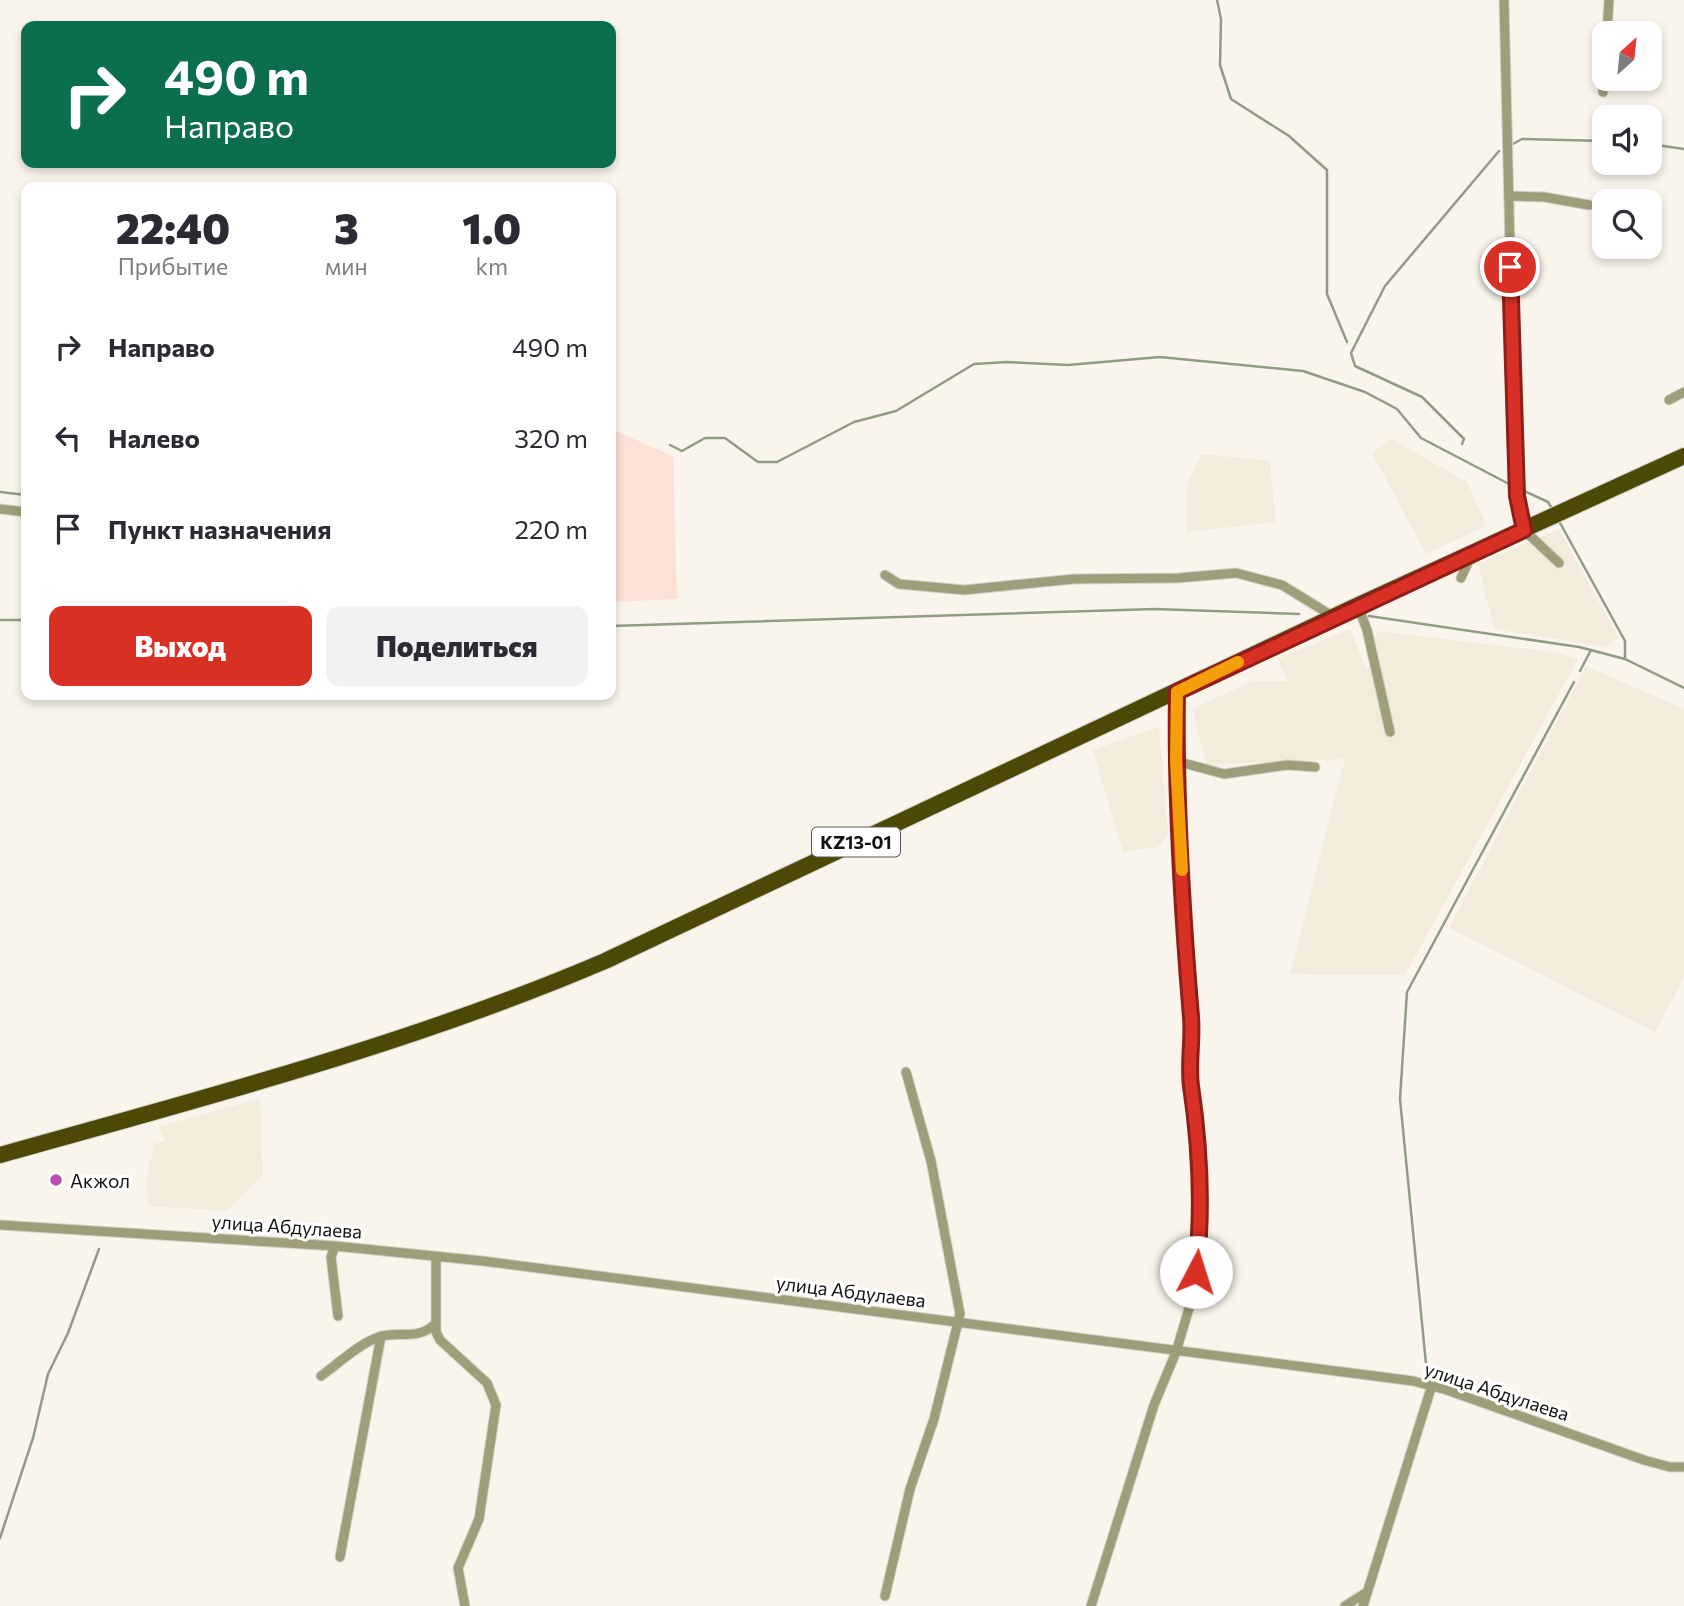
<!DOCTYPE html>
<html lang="ru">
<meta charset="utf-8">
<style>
body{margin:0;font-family:Commissioner,sans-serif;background:#f2f2f3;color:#2b2b33;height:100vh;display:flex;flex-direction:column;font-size:26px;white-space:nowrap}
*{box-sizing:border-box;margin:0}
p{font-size:23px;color:#7c7c81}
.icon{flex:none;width:38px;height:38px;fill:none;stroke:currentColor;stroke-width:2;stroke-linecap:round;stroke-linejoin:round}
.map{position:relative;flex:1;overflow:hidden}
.panel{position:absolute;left:21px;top:182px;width:595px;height:518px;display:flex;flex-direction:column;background:#fff;border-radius:14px;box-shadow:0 4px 10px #0003}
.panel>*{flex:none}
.top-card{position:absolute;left:21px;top:21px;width:595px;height:147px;border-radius:14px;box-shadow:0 4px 10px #0003;background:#0b6e4f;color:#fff;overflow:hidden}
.needle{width:46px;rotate:27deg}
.fabs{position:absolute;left:1592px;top:21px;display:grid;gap:14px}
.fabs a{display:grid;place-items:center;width:70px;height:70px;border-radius:14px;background:#fff;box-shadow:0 4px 10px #0003;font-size:35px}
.pin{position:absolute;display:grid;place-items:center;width:60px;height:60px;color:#fff;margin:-30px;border:4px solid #fff;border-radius:50%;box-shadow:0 2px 7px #0007}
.me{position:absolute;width:77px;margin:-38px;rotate:5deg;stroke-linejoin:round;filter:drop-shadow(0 0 5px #0008)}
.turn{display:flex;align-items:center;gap:24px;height:147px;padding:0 28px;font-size:32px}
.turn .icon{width:91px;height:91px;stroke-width:2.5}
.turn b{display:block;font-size:49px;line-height:60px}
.eta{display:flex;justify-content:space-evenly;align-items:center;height:119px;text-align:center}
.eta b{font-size:42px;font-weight:800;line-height:49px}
.action{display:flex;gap:14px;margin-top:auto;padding:14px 28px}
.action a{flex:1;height:80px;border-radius:14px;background:#d93025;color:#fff;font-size:28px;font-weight:800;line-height:80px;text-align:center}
.action a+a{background:#f2f2f3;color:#2b2b33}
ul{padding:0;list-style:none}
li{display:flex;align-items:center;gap:21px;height:91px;padding:0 28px}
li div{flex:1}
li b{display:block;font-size:26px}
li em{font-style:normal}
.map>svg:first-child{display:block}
.built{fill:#f3ebdb}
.green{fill:#fce1d7}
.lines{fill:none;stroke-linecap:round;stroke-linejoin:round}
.stream{stroke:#919c83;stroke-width:2.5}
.minor-casing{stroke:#d5d1c9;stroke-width:11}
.trunk-casing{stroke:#d5d1c9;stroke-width:18}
.minor{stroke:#9f9e7a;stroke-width:9}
.trunk{stroke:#4c4806;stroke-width:16}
.route-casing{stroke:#8d1f18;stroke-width:18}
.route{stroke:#d93025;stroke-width:12}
.slow{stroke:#f59e0b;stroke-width:12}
.poi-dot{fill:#bb4eae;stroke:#fff;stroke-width:2.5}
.labels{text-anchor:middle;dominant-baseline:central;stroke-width:6;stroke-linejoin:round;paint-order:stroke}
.shield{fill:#fff;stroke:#5b5a58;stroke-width:2}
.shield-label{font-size:18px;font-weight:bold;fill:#151310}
.poi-label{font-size:19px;fill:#151310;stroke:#fff;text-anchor:start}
.street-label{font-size:19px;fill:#151310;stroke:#fff}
</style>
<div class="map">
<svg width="1684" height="1606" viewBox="0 0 1684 1606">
<rect width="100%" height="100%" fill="#f9f5ec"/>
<path class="built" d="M1392,439L1468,483L1486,526L1426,554L1372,453Z
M1201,454L1270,461L1275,522L1187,532V485Z
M1559,529L1618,637L1605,647L1494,629L1478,564Z
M1350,629L1367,671L1377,631L1554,652L1578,659L1405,975L1290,974L1345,759L1207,765L1192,709L1253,681H1287L1278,659Z
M1586,666L1684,709V977L1655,1032L1449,928Z
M1159,727L1168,834L1158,847L1123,852L1093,750Z
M260,1098L263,1175L227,1211L148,1206L147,1179L154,1144L165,1141L158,1127Z"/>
<path class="green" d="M611,429L673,456L677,599L611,602Z"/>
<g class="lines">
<path class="stream" d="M1217,0L1221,19L1220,65L1231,99L1289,136L1327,170V294L1347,342
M1650,144L1684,149
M1511,145L1522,139L1605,141
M1462,444L1464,439L1422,397L1355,366L1351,353L1385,286L1499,151
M670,445L682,451L705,438H725L758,462H777L854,422L896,411L974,364L1007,362L1068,365L1160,357L1303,371L1365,392L1397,409L1421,438L1511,485
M1520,489L1548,502L1551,507
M0,492L26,495
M1559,521L1625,641V659
M1369,616L1579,647L1625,659L1684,688
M0,620H26
M611,626L1155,609L1299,614
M1580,671L1591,650
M1427,1374L1400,1099L1407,992L1574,682
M0,1538L33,1438L48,1374L68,1333L99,1249"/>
<g class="minor-casing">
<path id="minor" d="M1504,0L1516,496L1524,530L1559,563
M1607,33L1609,0
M1603,92L1605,68
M1509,196L1544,197L1589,205
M1669,400L1684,392
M0,509L26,512
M885,575L899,584L964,590L1074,579L1178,578L1236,573L1282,585L1334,617
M1461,578L1471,556
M1358,606L1367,630L1390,732
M1176,761L1224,774L1287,765L1315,767
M0,1225L335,1246L483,1261L1413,1381L1447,1390L1644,1460L1670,1467H1684
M335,1246L331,1257L338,1316
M436,1256V1332L440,1340L487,1383L496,1405L479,1519L458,1568L465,1606
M321,1376C338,1364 356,1346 376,1338C396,1329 415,1342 434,1325
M340,1557L381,1336
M885,1596L910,1489L934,1419L960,1314L931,1161L906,1072
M1091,1606L1154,1405L1176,1352L1190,1305L1199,1245V1161L1195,1097L1191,1086V1016L1176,761L1177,692
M1345,1606L1367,1592
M1363,1606L1432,1385"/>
</g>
<g class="trunk-casing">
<path id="trunk" d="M0,1155C203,1098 411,1044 605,961L1352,608L1684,456"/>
</g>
<use href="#minor" class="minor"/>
<use href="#trunk" class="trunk"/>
</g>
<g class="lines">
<g class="route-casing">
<path id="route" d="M1196,1272C1203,1210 1200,1147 1191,1086C1188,1064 1193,1039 1191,1017C1182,909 1175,800 1177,692L1524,530L1517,496L1510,267"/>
</g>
<use href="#route" class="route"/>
<path class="slow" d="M1182,870L1176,761L1177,692L1238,662"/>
</g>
<circle class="poi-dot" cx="56" cy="1180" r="7"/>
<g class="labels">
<rect class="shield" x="812" y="827.5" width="88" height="29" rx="5"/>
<g class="shield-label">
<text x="856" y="842">KZ13-01</text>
</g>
<g class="poi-label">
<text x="70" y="1180">Акжол</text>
</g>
<g class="street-label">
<text transform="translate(287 1226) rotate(4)">улица Абдулаева</text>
<text transform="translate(851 1291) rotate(7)">улица Абдулаева</text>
<text transform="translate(1497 1391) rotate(18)">улица Абдулаева</text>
</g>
</g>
</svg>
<div class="fabs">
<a><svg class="needle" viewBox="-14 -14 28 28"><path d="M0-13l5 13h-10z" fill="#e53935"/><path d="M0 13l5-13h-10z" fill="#7c7c81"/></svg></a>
<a><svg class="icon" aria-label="sound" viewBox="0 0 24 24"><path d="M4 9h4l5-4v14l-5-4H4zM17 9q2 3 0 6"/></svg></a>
<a><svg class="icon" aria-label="search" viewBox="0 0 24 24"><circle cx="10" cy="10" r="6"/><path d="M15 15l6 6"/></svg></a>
</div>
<div class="pin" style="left:1510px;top:267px;background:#d93025"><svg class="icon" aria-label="arrive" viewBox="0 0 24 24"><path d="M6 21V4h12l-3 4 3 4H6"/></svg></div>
<svg class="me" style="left:1196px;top:1272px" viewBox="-20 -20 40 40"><circle r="19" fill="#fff"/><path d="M0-13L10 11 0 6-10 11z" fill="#d93025"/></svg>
<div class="top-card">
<div class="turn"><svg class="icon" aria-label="right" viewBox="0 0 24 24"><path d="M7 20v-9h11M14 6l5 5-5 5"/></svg><div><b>490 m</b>Направо</div></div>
</div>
<section class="panel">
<div class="eta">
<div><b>22:40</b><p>Прибытие</p></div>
<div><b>3</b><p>мин</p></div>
<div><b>1.0</b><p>km</p></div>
</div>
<ul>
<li><svg class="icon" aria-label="right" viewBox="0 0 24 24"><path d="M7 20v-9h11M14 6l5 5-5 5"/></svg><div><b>Направо</b></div><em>490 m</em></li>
<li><svg class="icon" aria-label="left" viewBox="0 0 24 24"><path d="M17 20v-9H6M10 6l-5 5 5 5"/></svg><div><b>Налево</b></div><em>320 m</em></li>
<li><svg class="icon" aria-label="arrive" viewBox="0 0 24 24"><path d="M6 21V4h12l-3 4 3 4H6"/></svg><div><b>Пункт назначения</b></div><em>220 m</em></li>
</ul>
<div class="action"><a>Выход</a><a>Поделиться</a></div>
</section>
</div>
